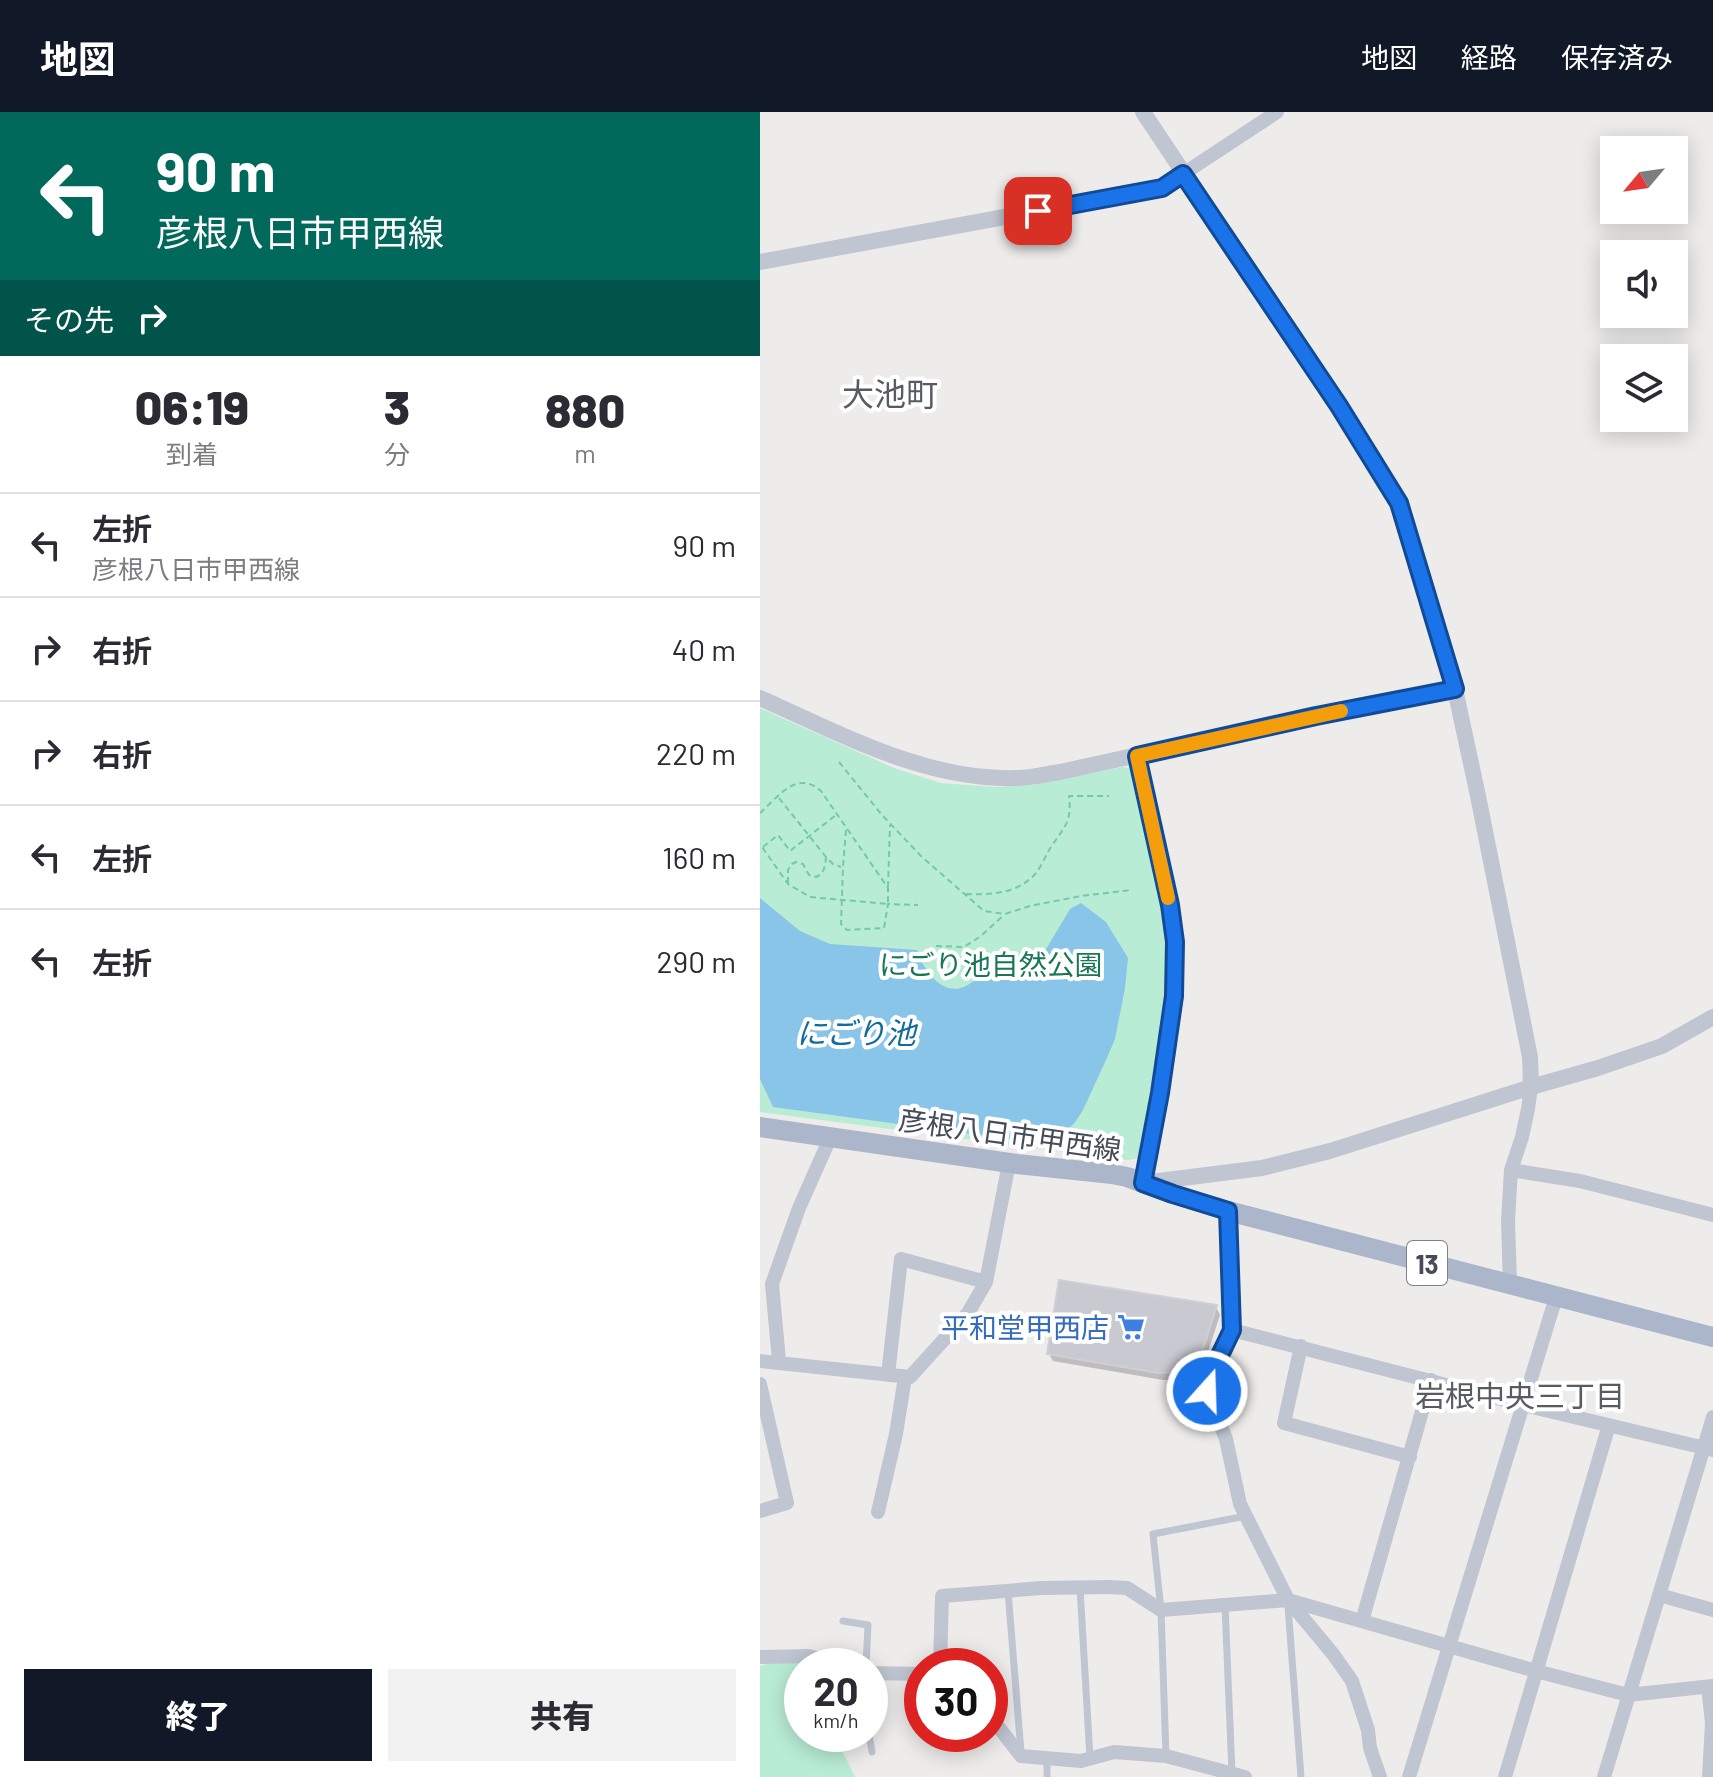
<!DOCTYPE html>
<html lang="ja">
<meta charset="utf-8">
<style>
body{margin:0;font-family:Barlow,"Noto Sans JP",sans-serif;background:#f2f2f3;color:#2b2b33;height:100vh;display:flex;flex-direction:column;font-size:30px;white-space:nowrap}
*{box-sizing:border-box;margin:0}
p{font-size:26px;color:#7c7c81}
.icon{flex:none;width:44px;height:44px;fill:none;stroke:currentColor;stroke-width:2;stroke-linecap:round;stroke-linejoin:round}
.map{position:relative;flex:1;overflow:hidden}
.panel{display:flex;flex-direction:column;background:#fff;width:760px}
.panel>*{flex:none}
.hud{background:#00695c;color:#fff;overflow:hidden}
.needle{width:52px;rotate:241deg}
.buttons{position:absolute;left:840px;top:24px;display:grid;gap:16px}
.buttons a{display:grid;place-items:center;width:88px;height:88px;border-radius:0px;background:#fff;box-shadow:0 4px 20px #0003;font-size:40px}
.speed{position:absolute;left:24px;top:1536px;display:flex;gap:16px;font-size:40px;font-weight:700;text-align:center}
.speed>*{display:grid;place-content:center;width:104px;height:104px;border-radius:50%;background:#fff;box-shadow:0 4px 20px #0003;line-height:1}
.speed small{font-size:20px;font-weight:400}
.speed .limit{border:12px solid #d22;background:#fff;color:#111}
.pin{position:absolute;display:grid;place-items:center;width:68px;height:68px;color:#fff;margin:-34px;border-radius:16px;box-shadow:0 4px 12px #0006}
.me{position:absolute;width:88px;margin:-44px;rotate:20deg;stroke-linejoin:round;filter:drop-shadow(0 0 6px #0008)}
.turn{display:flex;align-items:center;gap:28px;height:168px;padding:0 24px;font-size:36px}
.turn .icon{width:104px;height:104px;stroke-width:2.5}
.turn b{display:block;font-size:56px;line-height:68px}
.then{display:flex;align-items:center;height:76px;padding:0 24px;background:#0003;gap:16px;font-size:30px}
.eta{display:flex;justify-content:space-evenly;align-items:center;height:136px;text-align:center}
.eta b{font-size:48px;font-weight:800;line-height:56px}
.cta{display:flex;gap:16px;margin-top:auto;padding:16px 24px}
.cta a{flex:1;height:92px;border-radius:0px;background:#111827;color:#fff;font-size:32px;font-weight:800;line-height:92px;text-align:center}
.cta a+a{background:#f2f2f3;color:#2b2b33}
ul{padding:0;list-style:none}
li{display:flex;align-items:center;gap:24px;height:104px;padding:0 24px;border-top:2px solid #e1e1e2}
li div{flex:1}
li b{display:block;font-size:30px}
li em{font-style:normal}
header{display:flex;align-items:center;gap:48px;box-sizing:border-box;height:112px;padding:0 40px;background:#111827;color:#fff}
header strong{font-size:38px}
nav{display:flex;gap:44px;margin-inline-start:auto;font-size:28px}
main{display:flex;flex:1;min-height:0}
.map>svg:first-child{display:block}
.green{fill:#b9ecd5}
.water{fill:#88c5e8}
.shadow{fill:#0003}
.building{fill:#c9c9d1;stroke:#cfd0d7;stroke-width:2}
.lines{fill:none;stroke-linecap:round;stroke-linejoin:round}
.path{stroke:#73c9ac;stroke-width:2;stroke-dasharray:6 4;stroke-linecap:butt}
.service{stroke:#bfc5d1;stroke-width:7}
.minor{stroke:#bfc5d1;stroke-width:14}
.tertiary{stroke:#bfc5d1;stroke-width:16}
.primary{stroke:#abb6ca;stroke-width:20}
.route-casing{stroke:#114b97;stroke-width:20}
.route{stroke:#1a73e8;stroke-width:14}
.slow{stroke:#f59e0b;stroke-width:14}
.labels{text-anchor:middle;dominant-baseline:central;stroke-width:8;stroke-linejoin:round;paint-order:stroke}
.shield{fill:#fff;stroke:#7d828a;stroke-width:2}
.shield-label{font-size:26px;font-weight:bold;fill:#454c58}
.park-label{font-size:28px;fill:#197656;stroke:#fff}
.street-label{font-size:28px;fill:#454c58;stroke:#fff}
.shop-label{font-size:28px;fill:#366cbe;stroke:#fff;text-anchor:end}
.water-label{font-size:30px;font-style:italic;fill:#106b9f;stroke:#fff}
.neighbourhood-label{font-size:30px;fill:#585b60;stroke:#fff}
.quarter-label{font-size:32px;fill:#585b60;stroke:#fff}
</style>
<header>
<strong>地図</strong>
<nav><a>地図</a><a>経路</a><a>保存済み</a></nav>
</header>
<main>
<section class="panel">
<div class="hud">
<div class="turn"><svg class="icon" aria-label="left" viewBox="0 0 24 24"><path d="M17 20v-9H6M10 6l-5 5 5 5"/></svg><div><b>90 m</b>彦根八日市甲西線</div></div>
<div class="then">その先<svg class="icon" aria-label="right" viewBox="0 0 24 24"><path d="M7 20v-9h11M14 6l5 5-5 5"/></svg></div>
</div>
<div class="eta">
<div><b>06:19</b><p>到着</p></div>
<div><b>3</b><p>分</p></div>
<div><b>880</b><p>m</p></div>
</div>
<ul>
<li><svg class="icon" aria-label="left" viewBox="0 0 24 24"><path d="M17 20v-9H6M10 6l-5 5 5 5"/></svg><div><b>左折</b><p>彦根八日市甲西線</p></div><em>90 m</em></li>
<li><svg class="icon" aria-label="right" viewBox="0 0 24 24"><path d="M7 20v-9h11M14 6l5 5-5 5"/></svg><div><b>右折</b></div><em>40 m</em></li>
<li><svg class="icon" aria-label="right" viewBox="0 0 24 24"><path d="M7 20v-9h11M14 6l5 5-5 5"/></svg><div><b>右折</b></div><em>220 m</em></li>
<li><svg class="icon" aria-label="left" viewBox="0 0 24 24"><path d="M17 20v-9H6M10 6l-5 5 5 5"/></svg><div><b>左折</b></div><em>160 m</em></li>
<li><svg class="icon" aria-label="left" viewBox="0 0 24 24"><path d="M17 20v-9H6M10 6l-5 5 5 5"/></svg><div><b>左折</b></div><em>290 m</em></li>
</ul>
<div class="cta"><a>終了</a><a>共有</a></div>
</section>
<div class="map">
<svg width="953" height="1665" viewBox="0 0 953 1665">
<rect width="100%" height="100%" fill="#eeeceb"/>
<path class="green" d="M0,596L134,656L181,671L236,675L273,673L363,655L373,657L407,820L409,873L390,1009L382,1042L376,1047L366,1048L0,1000Z
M20,1548H50L58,1554H42V1622H74L95,1665H0V1554Z"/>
<path class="water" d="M0,786L40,819L70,832L157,838C163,857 182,886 206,874C217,869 225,858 236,852C250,843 269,841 285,839L310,797L321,791L346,810L368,846L365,876L355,927L346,948L323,998L316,1009L294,1033L13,995L0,967Z"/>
<path class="shadow" d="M456,1195L460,1203L446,1246L440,1257L427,1268H403L293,1249L289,1242Z"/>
<path class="building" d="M299,1168L457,1193L443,1237L437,1249L422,1260L398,1261L287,1242Z"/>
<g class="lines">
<path class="path" d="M79,650L122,703L162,745L224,799L245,802L270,794L321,784L372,778
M19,686L66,745L73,752L81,755
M0,701C18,685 37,657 61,679L128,776V792L50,785L28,772L0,732
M86,718L83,755L81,812L87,818L124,816L128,792L158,793
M3,735L18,723L30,739L76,703
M28,771V758L32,752L36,750L43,752L49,763L56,765C65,761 65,754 66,745
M128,775L130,713
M206,782C228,783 254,782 271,766C280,759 285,744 291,735C305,714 312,710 309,684H349
M176,834L204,835L221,824L244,803"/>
<path class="service" d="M320,1476L330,1646
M248,1479L261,1640
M465,1493L472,1662
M528,1494L541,1665
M83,1509L108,1513L106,1554
M109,1622L112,1640
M406,1644L401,1498L393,1422L486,1404
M287,1646V1665"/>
<path class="minor" d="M423,62L517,0
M751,1058L820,1069L953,1103
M468,1099L472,1218L450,1264L447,1279L449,1285L466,1327L480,1392L528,1488L573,1542L592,1569L608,1618L610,1636L620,1665
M750,1172L748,1109L751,1058L762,1025L768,997L771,975
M472,1218L764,1293L953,1338
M541,1234L524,1311L650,1345
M0,1249L150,1265L208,1201L226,1170L249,1051
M19,1249L12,1172L39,1096L71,1024
M128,1263L141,1147L226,1170
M0,1272L27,1391L0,1399
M118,1400L136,1322L145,1265
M899,1483L953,1498
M602,1509L671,1268
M0,1545L49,1544L84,1554
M180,1554L182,1484L282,1476L349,1475L367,1476L401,1498L528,1488L776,1559L868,1583L953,1574
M110,1561L162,1562
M948,1575L952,1611L949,1665
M230,1604L261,1644L321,1649L354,1640L406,1644L485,1665
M649,1665L796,1185
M745,1665L849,1313
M844,1665L953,1305"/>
<path class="tertiary" d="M383,0L579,294L639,391L695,577L718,684L770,945L771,975
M0,150L402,76L423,62
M0,586C82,622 165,669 257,666C271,666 286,662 300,660L556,604L695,577
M377,644L410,793L415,830L414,884L400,981L383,1071L502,1056L570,1039L771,975L838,956L902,934L953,905"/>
<path class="primary" d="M0,1015L257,1052L352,1062L367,1065L413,1082L468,1099L953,1225"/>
</g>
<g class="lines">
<g class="route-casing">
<path id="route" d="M278,99L402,76L423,62L579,294L639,391L695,577L556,604L377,644L410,793L415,830L414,884L400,981L383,1071L413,1082L468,1099L472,1218L450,1264L447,1279"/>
</g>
<use href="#route" class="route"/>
<path class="slow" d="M408,786L377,644L581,599"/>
</g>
<defs>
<g id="supermarket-bare" transform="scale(2.16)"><path d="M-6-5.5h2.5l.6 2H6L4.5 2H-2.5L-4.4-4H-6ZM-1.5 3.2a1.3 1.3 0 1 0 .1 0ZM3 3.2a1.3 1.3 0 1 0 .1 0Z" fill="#3f7fe0" stroke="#fff" stroke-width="2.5" paint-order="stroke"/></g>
</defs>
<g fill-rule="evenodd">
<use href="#supermarket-bare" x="371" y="1215"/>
</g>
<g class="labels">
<rect class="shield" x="647" y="1129" width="40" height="44" rx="6"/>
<g class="shield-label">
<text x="667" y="1151">13</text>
</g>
<g class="park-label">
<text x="231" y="852">にごり池自然公園</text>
</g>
<g class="street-label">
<text transform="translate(250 1022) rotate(8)">彦根八日市甲西線</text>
</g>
<g class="shop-label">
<text x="349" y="1215">平和堂甲西店</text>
</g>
<g class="water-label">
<text x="96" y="920">にごり池</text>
</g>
<g class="neighbourhood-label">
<text x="760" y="1283">岩根中央三丁目</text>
</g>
<g class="quarter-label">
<text x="130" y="281">大池町</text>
</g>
</g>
</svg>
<div class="buttons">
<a><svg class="needle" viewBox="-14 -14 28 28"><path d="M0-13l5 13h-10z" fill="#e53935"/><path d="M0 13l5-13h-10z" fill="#7c7c81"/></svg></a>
<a><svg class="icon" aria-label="sound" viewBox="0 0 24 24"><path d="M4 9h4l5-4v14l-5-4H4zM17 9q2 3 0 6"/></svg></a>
<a><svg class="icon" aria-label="layers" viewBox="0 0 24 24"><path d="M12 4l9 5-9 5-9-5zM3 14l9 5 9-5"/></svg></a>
</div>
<div class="speed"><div>20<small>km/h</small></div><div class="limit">30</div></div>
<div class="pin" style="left:278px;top:99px;background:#d93025"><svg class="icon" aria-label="arrive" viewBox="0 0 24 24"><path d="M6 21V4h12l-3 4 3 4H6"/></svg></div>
<svg class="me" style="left:447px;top:1279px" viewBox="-20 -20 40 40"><circle r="17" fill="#1a73e8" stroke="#fff" stroke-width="3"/><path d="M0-11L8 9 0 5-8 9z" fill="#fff"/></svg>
</div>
</main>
